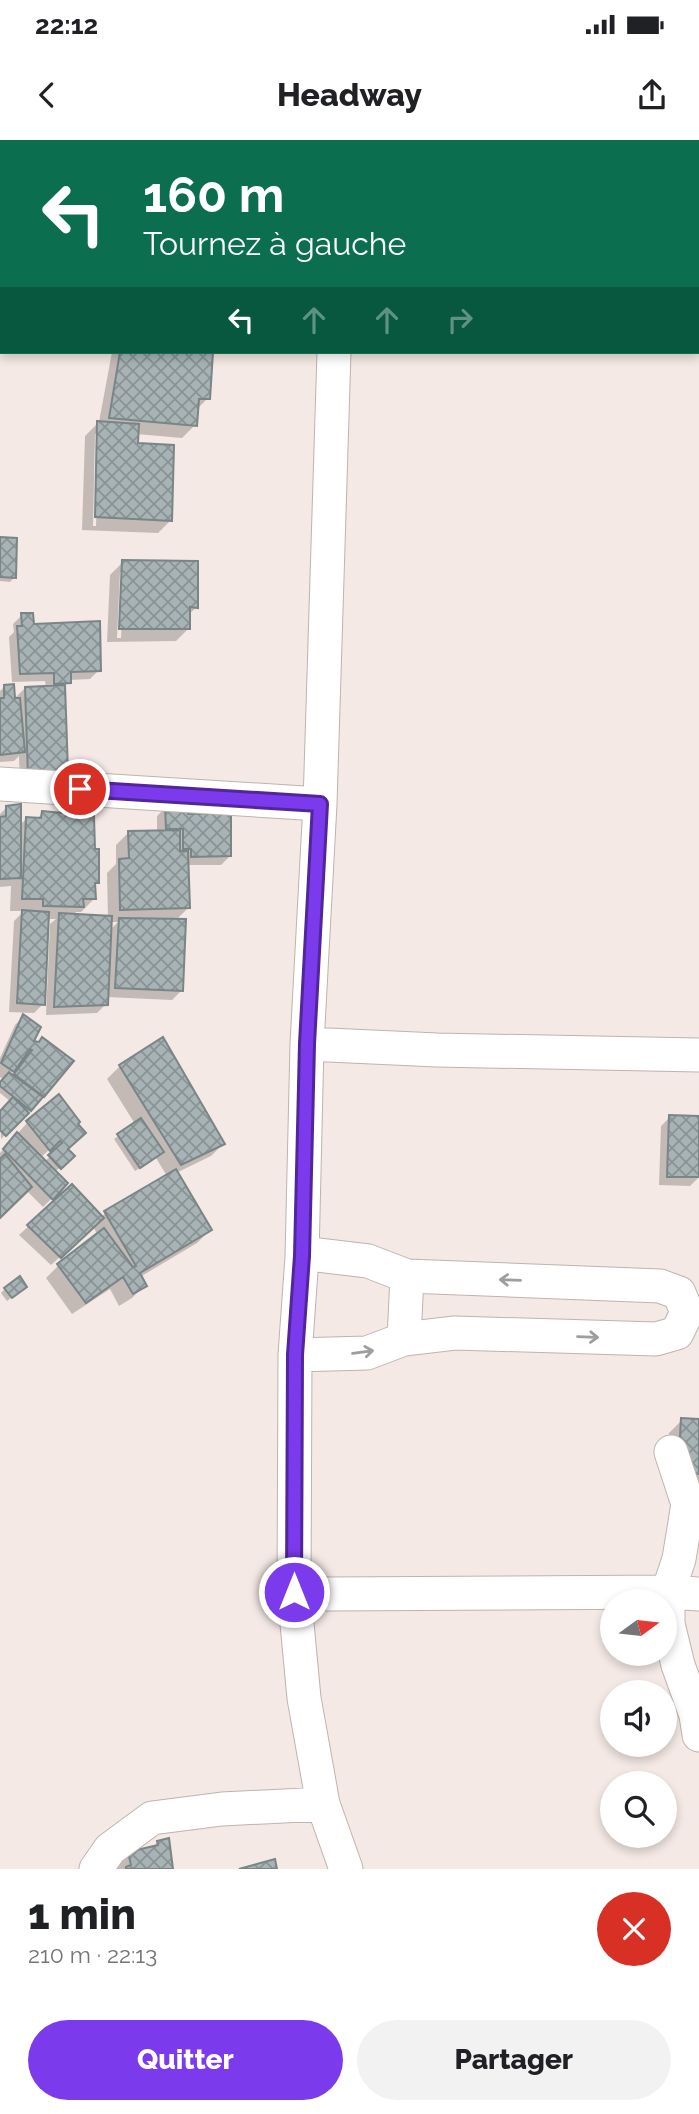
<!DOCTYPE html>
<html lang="fr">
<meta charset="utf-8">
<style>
body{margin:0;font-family:Raleway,sans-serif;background:#f2f2f2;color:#202124;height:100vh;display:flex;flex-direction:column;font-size:26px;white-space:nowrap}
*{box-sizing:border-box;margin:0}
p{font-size:23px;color:#757577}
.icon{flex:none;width:38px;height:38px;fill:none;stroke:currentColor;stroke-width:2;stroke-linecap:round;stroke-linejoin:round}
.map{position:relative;height:1729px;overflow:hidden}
.sheet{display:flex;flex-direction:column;background:#fff;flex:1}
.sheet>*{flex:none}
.banner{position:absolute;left:0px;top:0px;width:700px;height:214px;box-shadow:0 4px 10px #0003;background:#0b6e4f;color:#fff;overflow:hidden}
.needle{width:46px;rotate:75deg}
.controls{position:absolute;left:600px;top:1449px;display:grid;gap:14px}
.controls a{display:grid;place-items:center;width:77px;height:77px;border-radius:50%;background:#fff;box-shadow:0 4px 10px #0003;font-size:35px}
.pin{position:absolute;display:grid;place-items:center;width:60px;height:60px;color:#fff;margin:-30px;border:4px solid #fff;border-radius:50%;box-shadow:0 2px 7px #0007}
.me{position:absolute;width:77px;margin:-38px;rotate:0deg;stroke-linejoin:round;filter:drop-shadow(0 0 5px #0008)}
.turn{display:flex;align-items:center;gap:24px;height:147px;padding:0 28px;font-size:32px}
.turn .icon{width:91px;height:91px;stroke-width:2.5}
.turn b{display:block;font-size:49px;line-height:60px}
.lanes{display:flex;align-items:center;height:66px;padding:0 28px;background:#0003;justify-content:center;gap:35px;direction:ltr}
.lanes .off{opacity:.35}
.round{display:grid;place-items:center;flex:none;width:74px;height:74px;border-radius:37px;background:#f2f2f2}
.overview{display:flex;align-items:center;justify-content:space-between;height:119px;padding:0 28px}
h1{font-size:42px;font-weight:800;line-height:52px}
.cta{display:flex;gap:14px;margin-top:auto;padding:14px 28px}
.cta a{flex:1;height:80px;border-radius:42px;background:#7c3aed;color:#fff;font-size:28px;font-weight:800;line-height:80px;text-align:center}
.cta a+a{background:#f2f2f2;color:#202124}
.status{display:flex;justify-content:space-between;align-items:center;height:49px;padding:0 35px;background:#fff;direction:ltr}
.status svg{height:19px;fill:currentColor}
header{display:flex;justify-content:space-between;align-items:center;height:91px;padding:0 28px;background:#fff;font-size:32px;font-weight:800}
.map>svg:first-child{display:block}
.shadow{fill:#0003;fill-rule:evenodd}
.building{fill:url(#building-cross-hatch);stroke:#7a8587;stroke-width:2}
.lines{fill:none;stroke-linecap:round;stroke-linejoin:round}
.minor-casing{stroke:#bdb4ae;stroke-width:35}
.minor{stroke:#fff;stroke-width:33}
.oneway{stroke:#a09e9c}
.route-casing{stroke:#51269a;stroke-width:18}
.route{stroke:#7c3aed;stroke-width:12}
</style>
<div class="status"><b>22:12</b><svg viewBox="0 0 49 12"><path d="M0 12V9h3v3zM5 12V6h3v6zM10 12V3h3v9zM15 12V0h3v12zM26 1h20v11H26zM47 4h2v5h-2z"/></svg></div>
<header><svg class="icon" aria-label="back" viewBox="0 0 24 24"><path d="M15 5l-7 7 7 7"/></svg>Headway<svg class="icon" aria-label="share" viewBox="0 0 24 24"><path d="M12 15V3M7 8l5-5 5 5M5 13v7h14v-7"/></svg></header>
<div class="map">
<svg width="699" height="1729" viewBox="0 0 699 1729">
<defs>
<pattern id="building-cross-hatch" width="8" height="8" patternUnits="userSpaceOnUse" patternTransform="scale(1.75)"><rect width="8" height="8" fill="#a7b3b5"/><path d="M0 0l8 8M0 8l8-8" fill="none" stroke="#899394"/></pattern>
</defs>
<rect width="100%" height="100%" fill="#f4e9e4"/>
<path class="shadow" d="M0,67H2V127H0Z
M112,212H199L211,213L208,258L196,270L195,285L182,298L137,294L136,304L171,380L158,393L82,390L85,296L99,282ZM95,294H99L96,386H93Z
M0,398L14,438L10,442L0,441Z
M123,422L197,467L188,475L189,488L176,501L107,502L110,435ZM120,432H124L121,498H117Z
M22,475L32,486L99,530L90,539L69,540L63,548L66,631L20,645L19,616L14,621L0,622V551L5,546L13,560L25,548H46L45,541L12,542L9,497L14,492L13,484Z
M7,667L19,686L27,678L36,679L43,673L93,710L98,742L94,746V759L81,772H76L72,776L108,778L107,733L116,724V705L129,692H157V676L166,667L186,676L230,716L221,725H187L188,768L175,781L181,851L172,860L106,857V864L97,873L46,875L50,784L56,779H47L43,864L34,873L9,872L14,781L24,771H10L11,746L0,747V674ZM110,782H118L110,790Z
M23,877L32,902L43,956L1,999L0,973L11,962L0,953V944L4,940L0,937V918L15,885ZM22,918L25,920L11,938L9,934Z
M162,899L223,1004L211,1016L176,1033L210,1090L197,1103L140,1137L145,1145L132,1158L119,1166L110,1149L72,1174L46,1138L58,1126L98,1095L93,1087L51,1125L19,1095L72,1046L101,1077L106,1073L167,1036L156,1018L135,1031L114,999L135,984L107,939L120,926Z
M58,956L66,1009L72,1016L55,1032L52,1058L43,1067L26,1050L0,1076V1013L27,983ZM50,1009L54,1013L44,1022L40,1018Z
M670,977H699V1037L690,1046L659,1045L661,986Z
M5,1149L21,1150L7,1161L1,1153Z
M682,1280L699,1281V1347L666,1345L669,1293Z
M158,1702L171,1729H117L116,1727L129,1714L152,1708Z"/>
<path class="building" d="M120,212H213L210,259H199L197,286L109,278Z
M97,281L139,284L138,303L174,305L172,381L95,377Z
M0,397L17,398L16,438L0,437Z
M122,420L198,421V468L190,467V489H119Z
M21,473H33L34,484L100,481L101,531L71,532V543L54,544V533L20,534L17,486H22Z
M14,544L15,558H20L25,612L0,615V558H4V545Z
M65,545L68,632L28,637L25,547Z
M21,664V738L0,739V677L6,676V666Z
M187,665L188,674L218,673L231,668V716L191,717V709H183V689H166L165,666Z
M42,671L94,676L95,709H99V743H95L96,759H83L84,767L43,766V759H22L26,677L41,678Z
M180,690V711H188L190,768L120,770L119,719L129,718L128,691Z
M22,770L49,772L45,865L17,863Z
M59,773L112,776L108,865L54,867Z
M119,778L186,779L183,851L115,848Z
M23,874L41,887L34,901L39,902L42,897L74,921L44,957L14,934L32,910L30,909L14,932L1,923Z
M163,897L225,1004L181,1025L119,925Z
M9,932L43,957L31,971L0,946V942Z
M59,954L80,982L78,984L86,993L68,1009L75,1016L61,1029L48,1015L62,1003L60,1001L50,1011L26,981Z
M13,957L29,973L6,996L0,990V971Z
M669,975L699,976V1037H667Z
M141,978L164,1012L140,1028L117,994Z
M17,992L68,1043L53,1060L3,1009Z
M5,1014L32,1047L0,1078V1019Z
M176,1029L212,1090L140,1133L147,1146L133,1154L123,1137L86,1163L57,1124L104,1088L133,1127L136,1126L104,1071Z
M72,1044L104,1078L61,1118L27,1085Z
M20,1136L27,1147L12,1158L4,1148Z
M681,1278L699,1279V1334L678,1332Z
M169,1698L173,1729H126V1727L131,1725L128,1712L158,1705L157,1701Z
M275,1719L277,1729H239Z"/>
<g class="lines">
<g class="minor-casing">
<path id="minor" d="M252,0L276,2
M341,2V0
M334,212L320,664L307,904L302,1117L295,1215L294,1452L304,1558L323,1664L346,1729
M0,644L320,664
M307,904L437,910L699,915
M404,1199L407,1136
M295,1215L367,1213L404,1199L455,1193L656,1199L677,1193L687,1172L679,1153L660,1146L407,1136L368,1121L318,1115L302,1117
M671,1312L688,1364L679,1419L668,1452V1484L678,1525L696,1575L699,1595
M294,1452L327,1454L668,1452L699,1454
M96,1729L110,1709L152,1678L222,1669L323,1664"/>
</g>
<use href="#minor" class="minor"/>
</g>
<defs><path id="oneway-shaft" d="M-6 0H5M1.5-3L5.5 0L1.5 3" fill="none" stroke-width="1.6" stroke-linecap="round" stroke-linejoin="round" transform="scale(1.75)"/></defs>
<g class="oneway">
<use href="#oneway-shaft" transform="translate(510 1140) rotate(-178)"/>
<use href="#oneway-shaft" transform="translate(588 1197) rotate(2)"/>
<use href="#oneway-shaft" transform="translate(363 1212) rotate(-8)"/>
</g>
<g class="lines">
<g class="route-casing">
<path id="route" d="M80,649L320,664L307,904L302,1116L295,1215L294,1452"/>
</g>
<use href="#route" class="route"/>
</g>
</svg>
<div class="controls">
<a><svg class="needle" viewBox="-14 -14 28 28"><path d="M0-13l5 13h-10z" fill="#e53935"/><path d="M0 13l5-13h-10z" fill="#757577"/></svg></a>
<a><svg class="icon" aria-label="sound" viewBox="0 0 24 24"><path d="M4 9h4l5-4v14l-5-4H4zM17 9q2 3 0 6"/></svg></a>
<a><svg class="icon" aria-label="search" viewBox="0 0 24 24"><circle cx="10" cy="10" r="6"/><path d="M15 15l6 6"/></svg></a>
</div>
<div class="pin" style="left:80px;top:649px;background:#d93025"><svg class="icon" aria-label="arrive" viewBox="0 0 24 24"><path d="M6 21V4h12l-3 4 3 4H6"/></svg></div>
<svg class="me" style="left:294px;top:1452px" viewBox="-20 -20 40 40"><circle r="17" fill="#7c3aed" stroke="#fff" stroke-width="3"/><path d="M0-11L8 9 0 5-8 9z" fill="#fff"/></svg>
<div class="banner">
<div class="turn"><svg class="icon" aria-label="left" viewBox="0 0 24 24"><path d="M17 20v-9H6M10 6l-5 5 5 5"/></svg><div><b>160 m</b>Tournez à gauche</div></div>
<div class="lanes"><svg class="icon" aria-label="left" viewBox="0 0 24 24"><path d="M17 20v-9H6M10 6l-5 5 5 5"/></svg><svg class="icon off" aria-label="ahead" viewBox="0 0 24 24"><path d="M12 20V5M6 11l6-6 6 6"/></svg><svg class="icon off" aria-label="ahead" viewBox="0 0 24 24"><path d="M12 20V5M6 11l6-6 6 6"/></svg><svg class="icon off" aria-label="right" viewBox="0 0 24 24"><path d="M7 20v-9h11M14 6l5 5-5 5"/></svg></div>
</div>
</div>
<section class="sheet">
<div class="overview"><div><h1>1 min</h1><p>210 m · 22:13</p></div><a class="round" style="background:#d93025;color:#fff"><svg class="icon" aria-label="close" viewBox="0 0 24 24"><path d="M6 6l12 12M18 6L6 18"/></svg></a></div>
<div class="cta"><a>Quitter</a><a>Partager</a></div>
</section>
